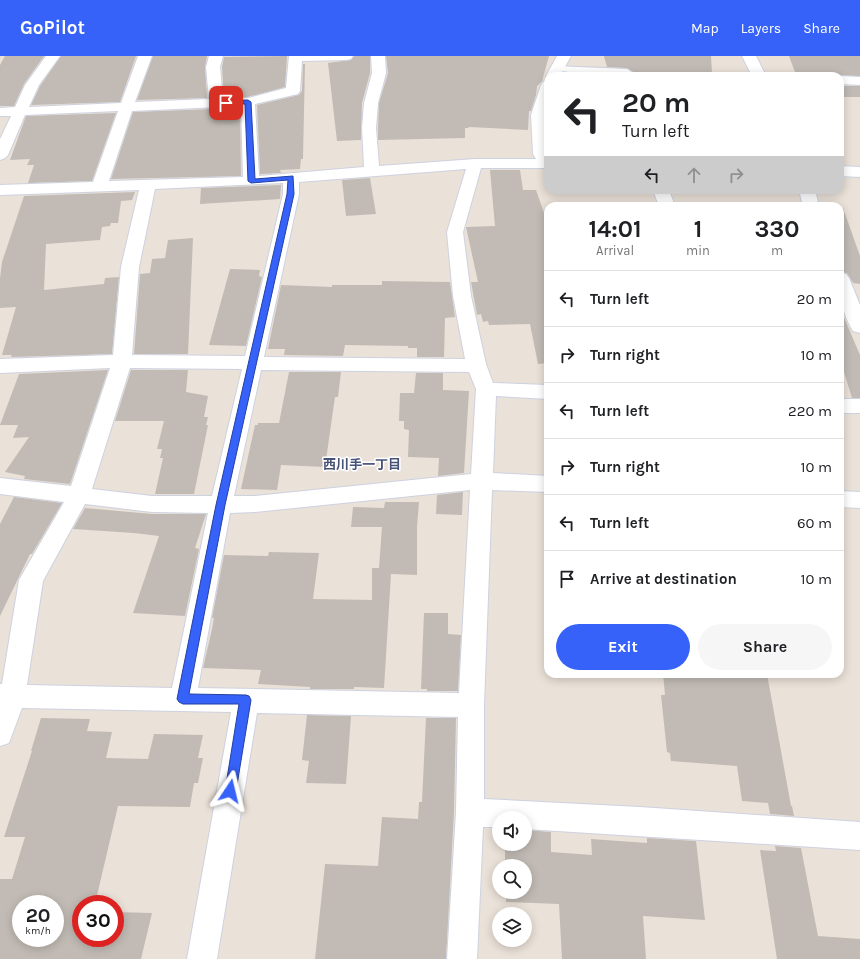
<!DOCTYPE html>
<meta charset="utf-8">
<style>
body{margin:0;font-family:Karla,"Noto Sans JP",sans-serif;background:#f6f6f6;color:#202124;height:100vh;display:flex;flex-direction:column;font-size:15px;white-space:nowrap}
*{box-sizing:border-box;margin:0}
p{font-size:13px;color:#757577}
.icon{flex:none;width:22px;height:22px;fill:none;stroke:currentColor;stroke-width:2;stroke-linecap:round;stroke-linejoin:round}
.map{position:relative;flex:1;overflow:hidden}
.details{position:absolute;left:544px;top:146px;width:300px;height:476px;display:flex;flex-direction:column;background:#fff;border-radius:12px;box-shadow:0 2px 10px #0003}
.details>*{flex:none}
.top-card{position:absolute;left:544px;top:16px;width:300px;height:122px;border-radius:12px;box-shadow:0 2px 10px #0003;background:#fff;color:#202124;overflow:hidden}
.fabs{position:absolute;left:492px;top:755px;display:grid;gap:8px}
.fabs a{display:grid;place-items:center;width:40px;height:40px;border-radius:50%;background:#fff;box-shadow:0 2px 10px #0003;font-size:20px}
.speed{position:absolute;left:12px;top:839px;display:flex;gap:8px;font-size:20px;font-weight:700;text-align:center}
.speed>*{display:grid;place-content:center;width:52px;height:52px;border-radius:50%;background:#fff;box-shadow:0 2px 10px #0003;line-height:1}
.speed small{font-size:10px;font-weight:400}
.speed .limit{border:6px solid #d22;background:#fff;color:#111}
.pin{position:absolute;display:grid;place-items:center;width:34px;height:34px;color:#fff;margin:-17px;border-radius:8px;box-shadow:0 2px 6px #0006}
.me{position:absolute;width:44px;margin:-22px;rotate:10deg;stroke-linejoin:round;filter:drop-shadow(0 0 3px #0008)}
.turn{display:flex;align-items:center;gap:14px;height:84px;padding:0 12px;font-size:18px}
.turn .icon{width:52px;height:52px;stroke-width:2.5}
.turn b{display:block;font-size:28px;line-height:34px}
.lanes{display:flex;align-items:center;height:38px;padding:0 12px;background:#0003;justify-content:center;gap:20px;direction:ltr}
.lanes .off{opacity:.35}
.eta{display:flex;justify-content:space-evenly;align-items:center;height:68px;text-align:center}
.eta b{font-size:24px;font-weight:700;line-height:28px}
.action{display:flex;gap:8px;margin-top:auto;padding:8px 12px}
.action a{flex:1;height:46px;border-radius:24px;background:#3662f9;color:#fff;font-size:16px;font-weight:700;line-height:46px;text-align:center}
.action a+a{background:#f6f6f6;color:#202124}
ul{padding:0;list-style:none}
li{display:flex;align-items:center;gap:12px;height:56px;padding:0 12px;border-top:1px solid #e0e0e0}
li div{flex:1}
li b{display:block;font-size:15px}
li em{font-style:normal}
header{display:flex;align-items:center;gap:24px;box-sizing:border-box;height:56px;padding:0 20px;background:#3662f9;color:#fff}
header strong{font-size:19px}
nav{display:flex;gap:22px;margin-inline-start:auto;font-size:14px}
.map>svg:first-child{display:block}
.building{fill:#c2bbb5;fill-rule:evenodd}
.lines{fill:none;stroke-linecap:round;stroke-linejoin:round}
.lane-casing{stroke:#cdd2e0;stroke-width:2}
.street-casing{stroke:#cdd2e0;stroke-width:2}
.lane{fill:#fff;fill-rule:evenodd}
.street{fill:#fff;fill-rule:evenodd}
.route{fill:#3662f9;stroke:#2340a2}
.labels{text-anchor:middle;dominant-baseline:central;stroke-width:3;stroke-linejoin:round;paint-order:stroke}
.neighbourhood-label{font-size:13px;font-weight:bold;fill:#485277;stroke:#fff}
</style>
<header>
<strong>GoPilot</strong>
<nav><a>Map</a><a>Layers</a><a>Share</a></nav>
</header>
<div class="map">
<svg width="860" height="903" viewBox="0 0 860 903">
<rect width="100%" height="100%" fill="#eae1d8"/>
<path class="building" d="M5,0H44L24,28L14,50H0V9Z
M61,0H136L120,46L31,49L40,30Z
M153,0H207L205,11L207,42L137,44Z
M287,0L285,31L248,41H224L222,11L224,1Z
M354,0H370V17L362,47L361,84L337,85L328,7L351,4Z
M386,0H549L542,25L537,30L536,39L531,55H529L528,74L469,71L468,72H465V82L378,84V72L379,47L388,17Z
M604,0H711L712,17L639,20L627,12L607,11Z
M789,0H860V20L796,19Z
M303,8H305L303,103H301L300,113L280,114L281,117L260,118L257,49L299,39L302,35Z
M840,30H860V41H840Z
M240,52L241,120L111,123L133,56Z
M116,57L92,125L28,127L34,109H27L30,103L10,104L26,60Z
M490,114H520L523,134H536L548,168V307L538,308L530,268L489,269L488,265L483,266L481,258L477,259L471,226H478L466,171L495,170Z
M370,122L376,158L346,160L342,124Z
M281,129L280,143L200,148L201,132Z
M135,136L132,144L121,145L118,167H111L110,170L102,171L100,184L46,188L44,234L104,228L105,222L119,221L112,298L11,301L12,299H2L16,251L0,252V222L2,206L24,140Z
M840,152H843L860,200V228L853,227L847,217L840,216Z
M193,182L188,298H134L140,218L150,217L152,203L165,202L168,184Z
M230,213L260,214L259,220L262,221L246,290L209,289Z
M382,225L450,226L455,261L445,262L444,301H417V292H408V290L345,289L343,300L284,299L285,293H268L281,229L332,231V229H382Z
M840,252L860,299V342H852L840,303Z
M108,314L70,428L24,423L25,420L5,416L29,381L13,382L18,369H0L19,318Z
M131,314H188L186,336L208,340L204,361H208L206,369H208L194,438H155L163,402H160L162,393H157L164,365H115Z
M289,316H341L338,341H335L325,411L281,409L277,434L241,433L255,369H258V367H279Z
M416,317H443V334L469,335L464,417L438,420L439,402L408,401L409,374L404,373V365H399L400,337H414Z
M463,436L462,459L436,458L437,439Z
M14,441L62,447L32,498H30L0,560V468Z
M385,446H419L417,470V519L391,518L384,632L354,631V633H310V631L258,628L261,614L203,612L212,573L214,562H212L224,499L268,500L269,496L319,497L313,543L372,544V512H379L382,471H351L353,451L384,452Z
M85,452L152,458H206L195,492L199,493L185,560L133,557L159,480L134,477L73,473Z
M424,557H448V578L461,579L458,635H427V633H421Z
M663,618H767L791,750H792L794,760L770,758L768,747L742,745L737,710L671,705L670,697L667,696L661,639H665Z
M307,659L351,660L346,728L306,727L309,705L302,704Z
M41,662L90,663L87,675L112,676L106,702L148,703L154,678L203,679L198,702H203L198,727H194L190,751L118,750L95,848H81V882H115V856L152,857L141,903H0V823H12L25,781H4L32,695H31ZM21,848H55V882H21Z
M426,662H456L454,756L446,903H315L325,808L378,810L382,761L418,763L419,746H422Z
M525,774L551,776V796L592,799L591,783L647,787V782L696,785L705,864L643,860L646,903H562L559,848L506,846V836H525V810H505V788H525Z
M775,790L801,792L818,880L860,883V903H777L760,794L776,795Z"/>
<g class="lines">
<g class="lane-casing">
<path id="lane" d="M554,10L627,13L638,20H629L625,17C612,17 562,19 553,12Z"/>
</g>
<g class="street-casing">
<path id="street" d="M46,0H60L39,29L29,51L121,47L138,0H152L135,46L209,43L206,11L209,0H223L220,11L223,43L248,42L286,32L289,0H353L351,3L346,4L302,5L300,35L298,38L255,48L259,120L364,111L362,72L364,47L372,17L371,0H385L386,17L378,47L376,72L379,110L475,103H536L533,98L531,59L541,29L543,26L548,25V50L545,59L548,112H481L463,176L471,240L486,308L493,327L548,329V343L496,340L493,417L548,420V436L492,434L484,649V743L640,751L860,766V794L525,773V762H499V771H483L477,903H447L456,756L458,661L257,657L217,903H187L231,656L22,652L9,687L0,690V628H2L19,524L64,446L0,438V422L71,430L110,312L0,317V303L113,299L121,211L139,134L0,139V129L93,126L118,55L25,59L8,99L5,102L0,104V83L11,60H0V52L15,51L25,29ZM241,50L243,121L109,125L132,55ZM466,113L447,176L453,240L465,303L264,301L299,138V126ZM283,127V138L245,300L132,299L139,211L155,133ZM130,312L242,313L212,440H152L92,433ZM261,314L469,316L476,333L471,418L255,440H234ZM470,434L459,637L198,632L230,457L255,456ZM85,448L152,456L208,457L172,632L27,629L43,525Z
M557,0H571L560,20H548V23L546,20Z
M742,0H756L766,20H752Z
M840,20L860,21V29L840,28Z
M840,110L860,111V121L840,120Z
M653,134H669L675,150H659Z
M799,134H815L819,150H803Z
M840,217L846,218L849,222L860,249V277L853,275C841,255 840,240 840,217Z
M840,343H860V357H840Z
M840,435L860,436V452L840,451Z"/>
</g>
<use href="#lane" class="lane"/>
<use href="#street" class="street"/>
</g>
<path class="route" d="M248,44L251,46L255,123L293,120L294,138L225,449L189,638L246,639L249,640L251,644L236,735L234,739L230,741L226,739L225,735L239,648H183L179,646L177,643L216,449L287,138L288,124L251,127L248,125L245,48H226L224,47L226,45Z"/>
<g class="labels">
<g class="neighbourhood-label">
<text x="362" y="408">西川手一丁目</text>
</g>
</g>
</svg>
<div class="fabs">
<a><svg class="icon" aria-label="sound" viewBox="0 0 24 24"><path d="M4 9h4l5-4v14l-5-4H4zM17 9q2 3 0 6"/></svg></a>
<a><svg class="icon" aria-label="search" viewBox="0 0 24 24"><circle cx="10" cy="10" r="6"/><path d="M15 15l6 6"/></svg></a>
<a><svg class="icon" aria-label="layers" viewBox="0 0 24 24"><path d="M12 4l9 5-9 5-9-5zM3 14l9 5 9-5"/></svg></a>
</div>
<div class="speed"><div>20<small>km/h</small></div><div class="limit">30</div></div>
<div class="pin" style="left:226px;top:47px;background:#d93025"><svg class="icon" aria-label="arrive" viewBox="0 0 24 24"><path d="M6 21V4h12l-3 4 3 4H6"/></svg></div>
<svg class="me" style="left:230px;top:735px" viewBox="-20 -20 40 40"><path d="M0-17L14 15 0 8-14 15z" fill="#3662f9" stroke="#fff" stroke-width="4"/></svg>
<div class="top-card">
<div class="turn"><svg class="icon" aria-label="left" viewBox="0 0 24 24"><path d="M17 20v-9H6M10 6l-5 5 5 5"/></svg><div><b>20 m</b>Turn left</div></div>
<div class="lanes"><svg class="icon" aria-label="left" viewBox="0 0 24 24"><path d="M17 20v-9H6M10 6l-5 5 5 5"/></svg><svg class="icon off" aria-label="ahead" viewBox="0 0 24 24"><path d="M12 20V5M6 11l6-6 6 6"/></svg><svg class="icon off" aria-label="right" viewBox="0 0 24 24"><path d="M7 20v-9h11M14 6l5 5-5 5"/></svg></div>
</div>
<section class="details">
<div class="eta">
<div><b>14:01</b><p>Arrival</p></div>
<div><b>1</b><p>min</p></div>
<div><b>330</b><p>m</p></div>
</div>
<ul>
<li><svg class="icon" aria-label="left" viewBox="0 0 24 24"><path d="M17 20v-9H6M10 6l-5 5 5 5"/></svg><div><b>Turn left</b></div><em>20 m</em></li>
<li><svg class="icon" aria-label="right" viewBox="0 0 24 24"><path d="M7 20v-9h11M14 6l5 5-5 5"/></svg><div><b>Turn right</b></div><em>10 m</em></li>
<li><svg class="icon" aria-label="left" viewBox="0 0 24 24"><path d="M17 20v-9H6M10 6l-5 5 5 5"/></svg><div><b>Turn left</b></div><em>220 m</em></li>
<li><svg class="icon" aria-label="right" viewBox="0 0 24 24"><path d="M7 20v-9h11M14 6l5 5-5 5"/></svg><div><b>Turn right</b></div><em>10 m</em></li>
<li><svg class="icon" aria-label="left" viewBox="0 0 24 24"><path d="M17 20v-9H6M10 6l-5 5 5 5"/></svg><div><b>Turn left</b></div><em>60 m</em></li>
<li><svg class="icon" aria-label="arrive" viewBox="0 0 24 24"><path d="M6 21V4h12l-3 4 3 4H6"/></svg><div><b>Arrive at destination</b></div><em>10 m</em></li>
</ul>
<div class="action"><a>Exit</a><a>Share</a></div>
</section>
</div>
